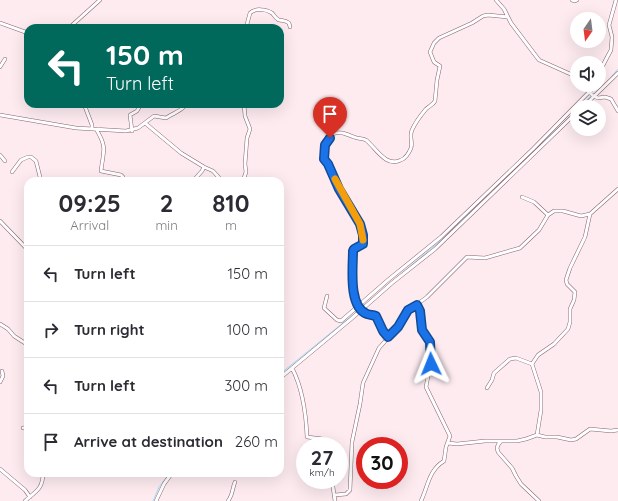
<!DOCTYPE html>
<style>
body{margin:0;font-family:Quicksand,sans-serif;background:#f2f2f3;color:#2b2b33;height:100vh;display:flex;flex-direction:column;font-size:15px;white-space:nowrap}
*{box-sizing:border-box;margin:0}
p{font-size:13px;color:#7c7c81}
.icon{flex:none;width:22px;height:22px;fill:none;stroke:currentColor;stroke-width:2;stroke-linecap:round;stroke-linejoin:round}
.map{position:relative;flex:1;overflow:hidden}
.panel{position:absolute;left:24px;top:177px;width:260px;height:300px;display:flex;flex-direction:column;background:#fff;border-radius:12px;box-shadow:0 4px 16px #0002}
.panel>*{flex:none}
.hud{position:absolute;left:24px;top:24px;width:260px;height:84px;border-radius:12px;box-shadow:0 4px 16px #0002;background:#00695c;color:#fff;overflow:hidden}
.needle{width:26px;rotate:194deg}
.fabs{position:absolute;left:570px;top:12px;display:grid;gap:8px}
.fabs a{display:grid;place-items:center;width:36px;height:36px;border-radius:50%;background:#fff;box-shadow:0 4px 16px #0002;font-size:20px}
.speed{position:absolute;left:296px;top:437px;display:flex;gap:8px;font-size:20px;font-weight:700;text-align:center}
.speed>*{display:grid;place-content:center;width:52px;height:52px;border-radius:50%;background:#fff;box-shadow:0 4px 16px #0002;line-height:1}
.speed small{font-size:10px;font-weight:400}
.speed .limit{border:6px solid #d22;background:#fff;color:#111}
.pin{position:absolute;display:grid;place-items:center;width:34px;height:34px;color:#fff;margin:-41px -17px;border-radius:50% 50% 50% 0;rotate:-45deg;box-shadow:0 0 4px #0007}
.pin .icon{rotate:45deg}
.me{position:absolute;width:44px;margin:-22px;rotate:358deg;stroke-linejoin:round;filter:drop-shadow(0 0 3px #0008)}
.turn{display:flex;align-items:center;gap:14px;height:84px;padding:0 16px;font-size:18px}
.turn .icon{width:52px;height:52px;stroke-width:2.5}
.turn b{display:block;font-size:28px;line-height:34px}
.eta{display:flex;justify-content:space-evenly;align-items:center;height:68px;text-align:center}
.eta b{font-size:24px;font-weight:700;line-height:28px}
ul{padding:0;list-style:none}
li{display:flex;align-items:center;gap:12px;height:56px;padding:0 16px;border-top:1px solid #e1e1e2}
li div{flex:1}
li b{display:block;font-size:15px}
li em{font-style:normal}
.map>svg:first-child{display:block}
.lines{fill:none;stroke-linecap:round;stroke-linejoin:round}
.stream{stroke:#a2ddf8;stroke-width:1}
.minor-casing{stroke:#88636f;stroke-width:4}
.minor{stroke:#fff;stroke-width:3}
.route-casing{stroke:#114b97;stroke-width:10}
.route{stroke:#1a73e8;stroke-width:7}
.slow{stroke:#f59e0b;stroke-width:7}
</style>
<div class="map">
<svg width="618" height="501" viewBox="0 0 618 501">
<rect width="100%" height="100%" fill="#fdebf0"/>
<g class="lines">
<path class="stream" d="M612,76L618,69
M594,94L599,90
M580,107L591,96
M506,176L571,116
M401,274L445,237L478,204
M361,308L375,296
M280,374L359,310
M153,501L159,487L170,473"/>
<g class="minor-casing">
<path id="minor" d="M496,0L504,9L511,23L539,60L577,77
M572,0L575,1L577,0
M0,23L28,33
M69,28L100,0
M246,28L250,13C255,8 266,9 272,13C274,15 276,19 279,20C283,21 285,20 289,23L290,27
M0,67L5,59
M599,82L603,78L602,67L611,50L612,37L609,25L616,0
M583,85L593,96L598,98L605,97L611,99L618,111
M84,104L92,125V129
M583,107L618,73
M0,115L76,128L126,131L138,128L154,116L166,118C175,112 179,113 187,104
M145,123L181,153L204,167L213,171L222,181
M96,129C108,148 103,152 101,171L121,175L123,177L121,181
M132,131L130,115L137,111L141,104
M0,155L5,161
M12,172L21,160L28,157H31L36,161L41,181
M193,181L202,171L204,167
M243,181L246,172L245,164L247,138L250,129L245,116L244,104
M522,197L534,202L548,215
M0,221L28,250
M327,296L324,308L337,320L341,321L388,280L441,237L533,149L596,85
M417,305L420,311L422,330L430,342L431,360L426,387L450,436L446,447L444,461C429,470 428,486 421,501
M0,324L8,329L14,336L28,345
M388,337L383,331L376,316C373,315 370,315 367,314C348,307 353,267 353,251L363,245V235L360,224L339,189L328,164L323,159L325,145L332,134C341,131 346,134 354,137C358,139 362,138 366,140C376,148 386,168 401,160C406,158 409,153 411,148C413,142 409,136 412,130C415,123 421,115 426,109C429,106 433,105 435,101L437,80L440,66L434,62L430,52L434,43L439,38L472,23L483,16L488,15L508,17
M532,364L538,355L554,344L568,329L570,322V309L574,300L575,292L567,284L566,280L570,268L585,237L590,214
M292,368C303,389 306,413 307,437L323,439L325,446
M280,378L351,319L392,283L435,249L577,112
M0,382L3,376L2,371
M487,388L492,380L494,373L510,359L516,358L532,364L541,392V410L537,435
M23,428L28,427
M501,441L498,445L497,448L498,452L512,468L516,476L521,484L539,501
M448,443L457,444L485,441H517L526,439L537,435L545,437H557L571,440L576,439L590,429L611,431L618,430
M0,469L25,490L30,497
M332,480L335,501
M335,495L346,494L350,490L352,442L360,404L363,383L379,348L398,327L408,311L427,297L467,257L485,258L520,248L539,230L548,215L554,211H563L581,216L590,214L618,189
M25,501C36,491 43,489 43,473
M156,501L164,484L172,473
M228,501C233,495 232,489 235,482"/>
</g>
<use href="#minor" class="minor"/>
</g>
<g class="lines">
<g class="route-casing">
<path id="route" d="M330,138L325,145L324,159L328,164L339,189L360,224L363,235V244L354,249L353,251C353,267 348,307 367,314C370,315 373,315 376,316L383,331L388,337L398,327L408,310L417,305L420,311L422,330L430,342L431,364"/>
</g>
<use href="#route" class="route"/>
<path class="slow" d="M335,179L360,224L363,240"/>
</g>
</svg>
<div class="fabs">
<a><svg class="needle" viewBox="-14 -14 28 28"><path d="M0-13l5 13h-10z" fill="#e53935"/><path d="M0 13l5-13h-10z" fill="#7c7c81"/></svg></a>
<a><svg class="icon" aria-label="sound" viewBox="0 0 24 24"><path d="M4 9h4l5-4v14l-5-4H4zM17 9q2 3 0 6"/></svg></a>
<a><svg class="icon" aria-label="layers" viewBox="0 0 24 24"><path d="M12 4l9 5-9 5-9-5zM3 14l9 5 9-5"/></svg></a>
</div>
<div class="speed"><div>27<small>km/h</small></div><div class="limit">30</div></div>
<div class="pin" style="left:330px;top:138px;background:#d93025"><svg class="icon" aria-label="arrive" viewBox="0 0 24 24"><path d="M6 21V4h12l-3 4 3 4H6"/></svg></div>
<svg class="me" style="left:431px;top:364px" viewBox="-20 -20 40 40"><path d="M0-17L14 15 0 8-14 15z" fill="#1a73e8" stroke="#fff" stroke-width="4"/></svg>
<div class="hud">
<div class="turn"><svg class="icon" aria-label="left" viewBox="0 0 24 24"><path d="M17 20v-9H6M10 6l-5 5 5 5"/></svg><div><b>150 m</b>Turn left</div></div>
</div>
<section class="panel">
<div class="eta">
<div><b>09:25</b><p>Arrival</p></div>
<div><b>2</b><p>min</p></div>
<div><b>810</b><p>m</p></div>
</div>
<ul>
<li><svg class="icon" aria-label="left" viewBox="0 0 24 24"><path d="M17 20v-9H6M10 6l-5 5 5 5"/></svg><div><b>Turn left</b></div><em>150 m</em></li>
<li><svg class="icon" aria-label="right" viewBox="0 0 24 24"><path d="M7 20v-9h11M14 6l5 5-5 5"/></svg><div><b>Turn right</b></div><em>100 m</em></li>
<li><svg class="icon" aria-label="left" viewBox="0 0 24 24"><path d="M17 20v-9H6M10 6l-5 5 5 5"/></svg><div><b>Turn left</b></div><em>300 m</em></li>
<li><svg class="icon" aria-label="arrive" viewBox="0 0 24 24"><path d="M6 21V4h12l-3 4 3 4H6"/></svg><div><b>Arrive at destination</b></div><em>260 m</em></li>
</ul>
</section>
</div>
